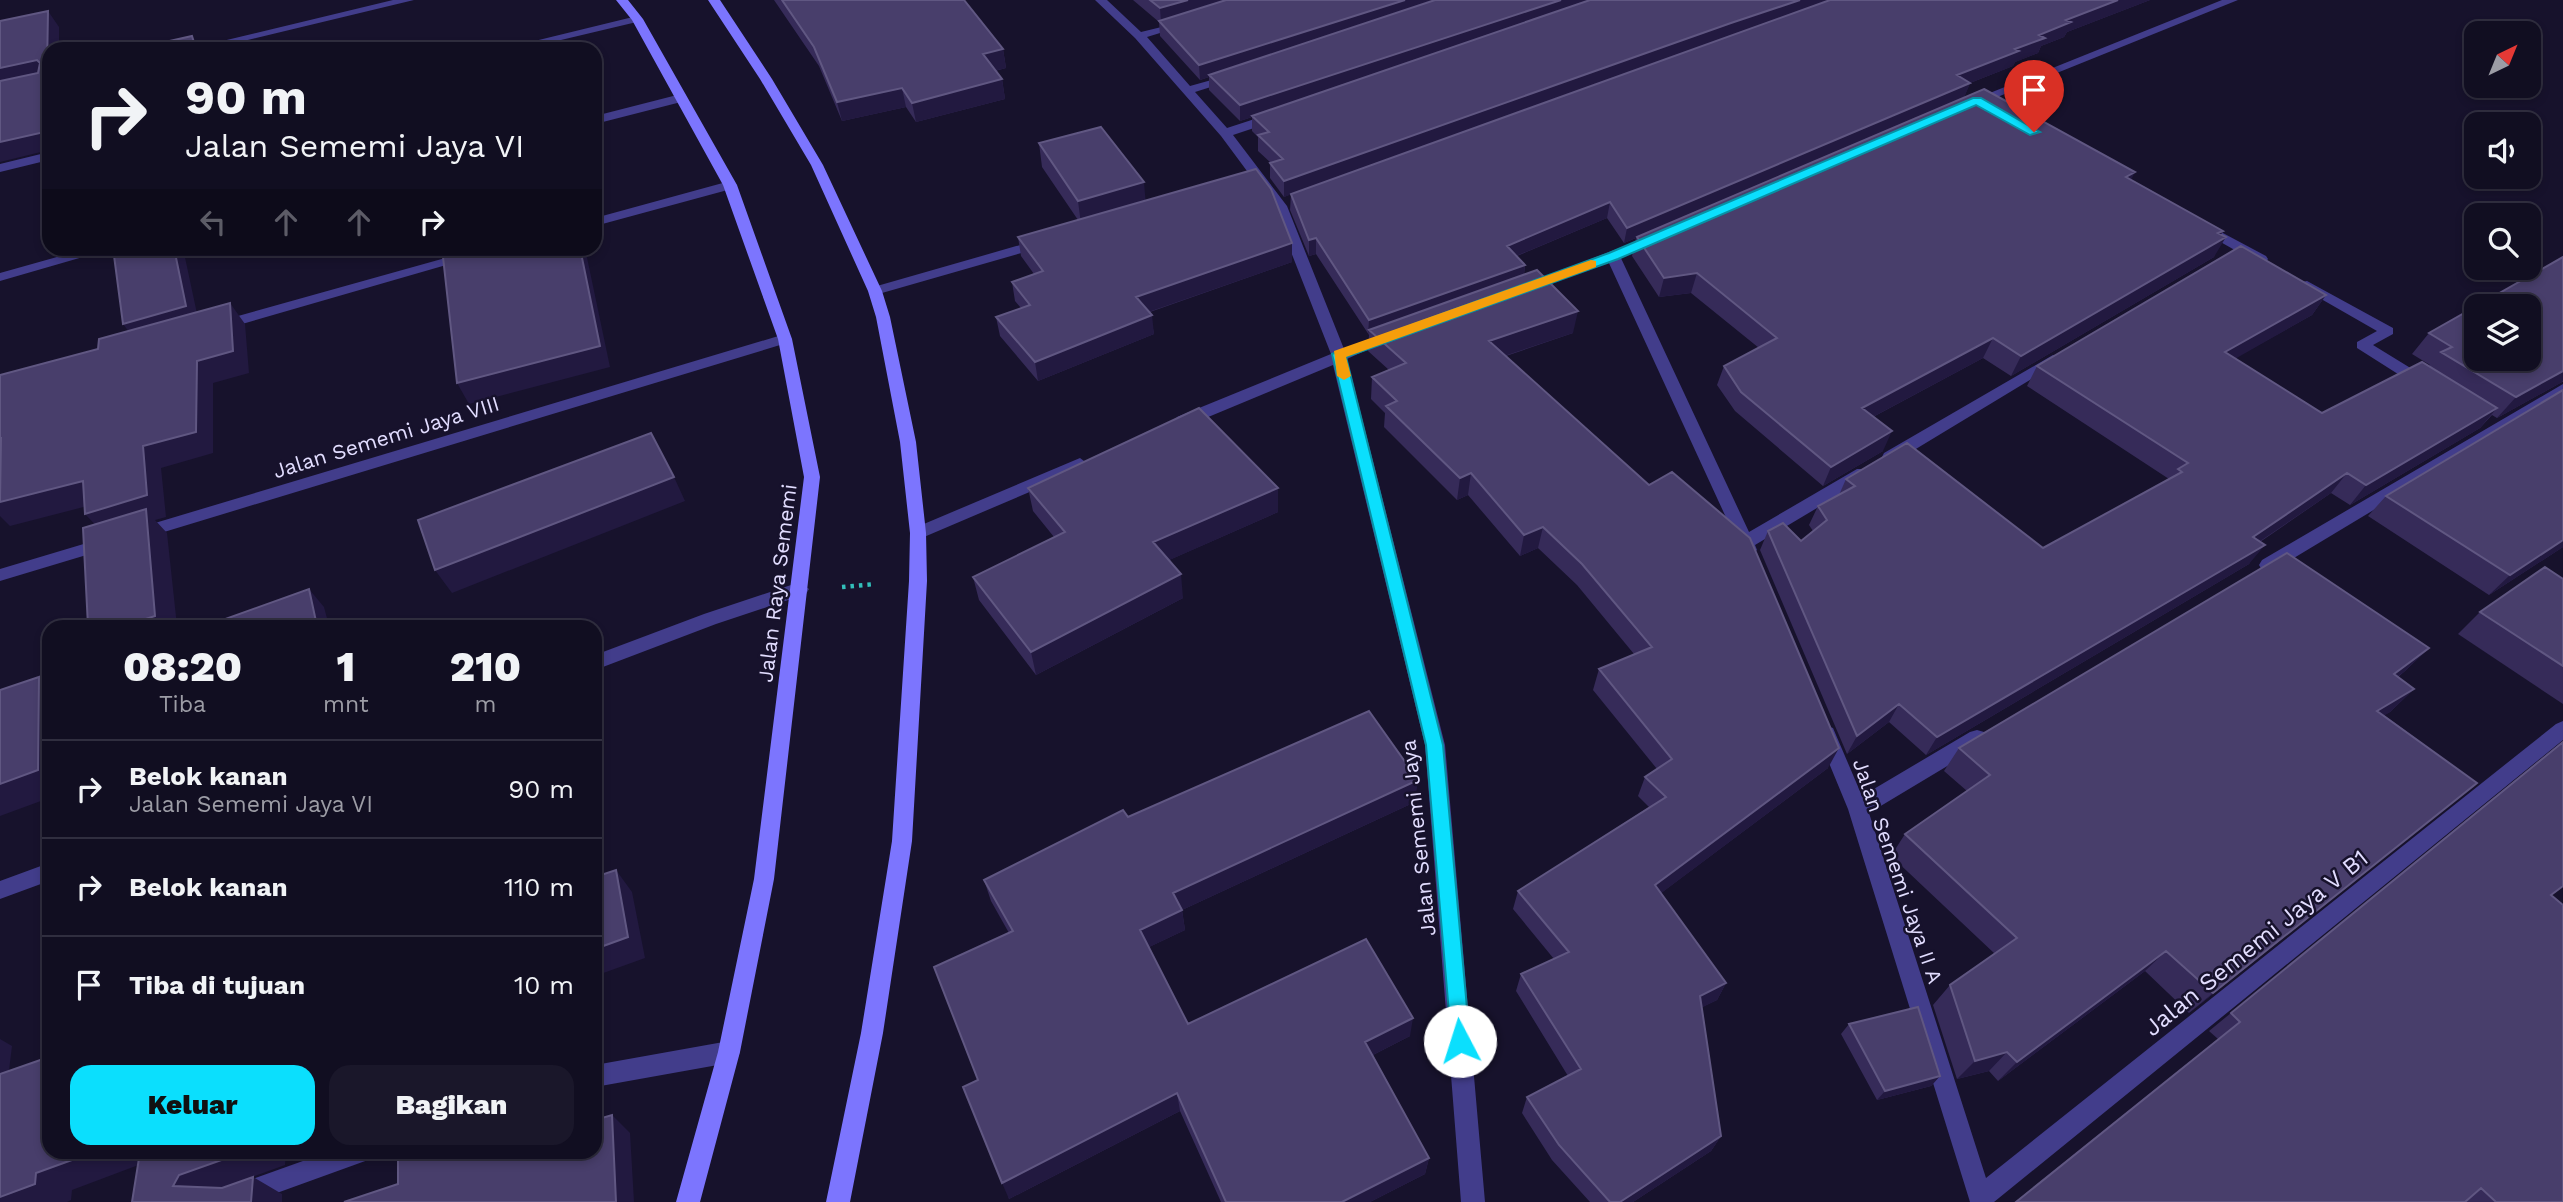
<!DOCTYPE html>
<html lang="id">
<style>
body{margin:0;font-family:"Work Sans",sans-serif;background:#1a172a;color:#f1f3f6;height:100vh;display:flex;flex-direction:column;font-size:26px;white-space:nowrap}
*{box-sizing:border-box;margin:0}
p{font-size:23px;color:#9c9ca5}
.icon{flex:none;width:38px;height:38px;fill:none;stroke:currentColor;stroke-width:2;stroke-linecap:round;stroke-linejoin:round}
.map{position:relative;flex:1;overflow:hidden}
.side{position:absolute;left:42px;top:620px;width:560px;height:539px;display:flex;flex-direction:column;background:#110e21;border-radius:21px;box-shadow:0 4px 10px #0003,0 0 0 2px #302e3f}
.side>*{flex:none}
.guide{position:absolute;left:42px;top:42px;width:560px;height:214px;border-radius:21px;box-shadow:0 4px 10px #0003,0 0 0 2px #302e3f;background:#110e21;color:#f1f3f6;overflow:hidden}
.needle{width:46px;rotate:43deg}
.controls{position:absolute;left:2464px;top:21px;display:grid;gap:14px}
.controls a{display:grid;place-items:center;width:77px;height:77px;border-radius:14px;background:#110e21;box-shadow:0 4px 10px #0003,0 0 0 2px #302e3f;font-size:35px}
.pin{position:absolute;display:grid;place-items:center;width:60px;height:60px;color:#fff;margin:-72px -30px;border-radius:50% 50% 50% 0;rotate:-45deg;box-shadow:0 0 7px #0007}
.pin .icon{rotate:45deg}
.me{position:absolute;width:77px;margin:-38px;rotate:355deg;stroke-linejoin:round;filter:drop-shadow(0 0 5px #0008)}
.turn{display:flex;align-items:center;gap:24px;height:147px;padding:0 28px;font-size:32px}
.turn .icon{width:91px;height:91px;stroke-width:2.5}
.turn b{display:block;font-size:49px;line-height:60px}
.lanes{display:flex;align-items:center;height:66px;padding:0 28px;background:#0003;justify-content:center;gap:35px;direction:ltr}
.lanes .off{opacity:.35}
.eta{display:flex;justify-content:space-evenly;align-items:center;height:119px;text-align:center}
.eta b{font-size:42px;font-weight:800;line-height:49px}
.button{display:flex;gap:14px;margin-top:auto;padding:14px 28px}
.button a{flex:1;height:80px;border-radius:21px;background:#0bdffd;color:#111;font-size:28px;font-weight:800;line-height:80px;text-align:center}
.button a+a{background:#1a172a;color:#f1f3f6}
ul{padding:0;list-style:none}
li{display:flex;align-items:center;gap:21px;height:98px;padding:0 28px;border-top:2px solid #302e3f}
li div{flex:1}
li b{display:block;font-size:26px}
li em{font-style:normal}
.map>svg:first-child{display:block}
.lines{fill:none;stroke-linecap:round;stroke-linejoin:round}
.path{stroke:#32beb9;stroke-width:4.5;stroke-dasharray:3.5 5;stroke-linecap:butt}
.street{fill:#423d8b;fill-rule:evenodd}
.secondary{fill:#7c75fe;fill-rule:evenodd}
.wall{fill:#362b59}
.shaded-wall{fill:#221940}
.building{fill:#483e6b;stroke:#605782;stroke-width:2;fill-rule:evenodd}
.route{fill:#0bdffd;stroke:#0791a4;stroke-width:2}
.slow{fill:#f59e0b}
.labels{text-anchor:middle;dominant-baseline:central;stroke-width:5;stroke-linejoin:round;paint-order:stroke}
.street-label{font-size:21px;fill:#e2ddff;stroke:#17122c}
.near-street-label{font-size:24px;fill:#e2ddff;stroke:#17122c}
</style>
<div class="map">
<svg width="2563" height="1202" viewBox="0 0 2563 1202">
<rect width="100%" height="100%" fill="#17122c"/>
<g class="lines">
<path class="path" d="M842,587L875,584"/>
<path class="street" d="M393,0H414L210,49H189Z
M1095,0H1107L1141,32L1186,21V25L1147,37L1190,86L1233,74V80L1195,92L1227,128L1270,114H1278V120L1233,135L1287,206L1344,349L1390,331L1397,336L1347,359L1445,745L1485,1202H1461L1425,745L1333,365L1189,425L1183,426L1175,421L1177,417L1331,354L1273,206L1221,136L1135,38Z
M2222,0H2238L1975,106L1965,103Z
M637,16L641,17V21L523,49H502Z
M681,94L685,95V101L595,124V116Z
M49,152V160L0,172V164Z
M730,181L737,185L735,188L595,226V218Z
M2206,224L2266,256L2268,259L2266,262H2256L2201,231L2199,228Z
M1656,234L1663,238L1661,241L1620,256L1749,532L1857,469H1869L1871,473L1869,477L1755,545L1757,550L1749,556L1741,550L1608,261L1530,290L1525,291L1518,287Z
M1041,239L1048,243L1046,246L875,295L868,291L870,288Z
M89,248H114L0,281V273Z
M481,248H505L218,331L211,326L213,323Z
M2307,281L2393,328V334L2373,345L2430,380L2433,384L2430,388H2420L2357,348V342L2377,331L2302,288V282Z
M785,334L792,339L790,342L141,539L133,533L135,529Z
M2053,355L2060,360L2058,363L1896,461H1884L1882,457L1884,453Z
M2563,384V396L2274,570H2262L2259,565L2262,560Z
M1080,458L1088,464L1086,468L924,537L918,539L910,533L912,529Z
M107,537L115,543L113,547L0,581V569Z
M800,582L809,589L806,594L716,624L595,670V655L704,614Z
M2563,721V740L1994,1202H1970L1848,809L1817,734L1819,728L1826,726L1833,728L1862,796L1970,732L1977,730L1984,732L1986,738L1984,744L1869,813L1986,1178L2556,724Z
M49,863V881L0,899V881Z
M729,1041L737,1044L740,1052L737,1060L729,1063L595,1087V1065Z
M328,1152H372L368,1160L252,1202H207L211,1194Z"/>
<path class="secondary" d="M616,0H628L643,19L737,185L792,339L820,477L774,879L740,1052L700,1202H676L718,1052L754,879L804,477L778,339L723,185L632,20Z
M708,0H720L772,79L823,165L882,291L890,317L916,442L926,533L927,581L912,841L883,1033L850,1202H826L861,1033L892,841L909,581L910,533L900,442L876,317L868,291L811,165L760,79Z"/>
</g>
<path class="wall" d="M774,0H964L1003,49L1006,68L995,71L1002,79L1005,99L916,122L906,107L842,121L819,66Z
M1133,0H2150L2067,32L2064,37L2041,46L2038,53L2015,62L2013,66L1970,83L1964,97L2131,180L2223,231L2214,257L2011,376L1983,358L1873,417L1883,451L1823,486L1735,411L1717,385L1724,366L1759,348L1691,293L1659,297L1632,256L1636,238L1624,243L1607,218L1517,256L1525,265L1524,275L1573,333L1506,356L1828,768L1661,893L1726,983L1717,1000L1702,1007L1721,1136L1711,1151L1633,1202H1590L1552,1160L1522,1113L1527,1097L1568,1076L1516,991L1521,974L1554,959L1513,909L1518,891L1649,807L1638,796L1645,777L1657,769L1593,690L1599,669L1634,654L1577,585L1538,548L1520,556L1468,495L1457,500L1384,427L1385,413L1371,399L1372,377L1389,370L1368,351L1369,335L1316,254L1309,256L1290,210L1291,194L1284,197L1270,178V163H1271L1258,151V137L1252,131V117L1240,121L1209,90V77L1200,80L1160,36L1159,22Z
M1039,143L1146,201L1292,243V262L1150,312L1154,334L1038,381L1000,336L996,317L1021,308L1015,301L1012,282L1034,274L1021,256L1018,237L1078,220L1042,167Z
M2563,257V382H2562L2497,418L2492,415L2480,428L2350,505L2331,493L2260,542L2249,564L1926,755L1889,722L1847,754L1760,550L1768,531L1801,541L1813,531L1809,525L1818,506L1839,495L1846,479L2043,548L2169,479L2027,386L2037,366L2326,295L2312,315L2235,358L2322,413L2429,367L2430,365L2412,354L2429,333Z
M1028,488H1278V512L1169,560L1183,598L1036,675L979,600L973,577L1054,537L1033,511Z
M2386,496L2563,547L2489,595L2368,516Z
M2563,579V704L2458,634L2480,612Z
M2429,648L2405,671L2398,677L2414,689L2390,712L2384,715L2477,783L2189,1013L2145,971L1998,1081L1989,1071L1957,1079L1933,1005L1950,985L1995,954L1891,856L1905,834L1967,791L1944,771L1959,748Z
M2563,741L2551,895L2563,1202H2015L2218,1039L2209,1031Z
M1415,802L1182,910L1185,930L1149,947L1188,1024L1410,1036L1373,1055L1429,1158L1425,1174L1370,1202H1221L1180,1111L1009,1199L978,1080L1009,933L991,901L984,880L1128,817Z
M1849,1024L1940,1076L1931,1086L1877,1100L1841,1034Z"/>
<path class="shaded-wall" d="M1188,0H1238L1161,23L1160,8Z
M1405,0H1450L1209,75V77L1200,80L1199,65Z
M1561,0H1604L1240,121V105Z
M1800,0H1840L1727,38L1284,197V181L1731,23Z
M2118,0H2150L2067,32L2064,37L2041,46L2038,53L2015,62L2013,66L1970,83L1964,98L1624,243L1627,228L2015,49L2066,20Z
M48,11L59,27V49H49V71L47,69Z
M192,36L201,49H196Z
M1003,49L1006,68L986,73L983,54Z
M37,60L48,76L0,87V68Z
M1002,79L1005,99L916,122L912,103Z
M902,88L906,107L842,121L837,102Z
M49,131V150L0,162V142Z
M2135,172L2125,192L2126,177Z
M1144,182L1146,206L1081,224L1078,201Z
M1610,202L1607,218L1504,261L1507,246Z
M2223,231L2215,243L2226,237L2214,257L2011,376L2021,356Z
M1316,238V254L1309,256V240Z
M1292,243V262L1137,316L1136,297Z
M174,248H183L199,323L136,341L123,324Z
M580,248H585L610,367L469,404L457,383Z
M1525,265L1523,280L1369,330L1368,335L1369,320Z
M1697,273L1691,293L1659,297L1664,278Z
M2326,295L2312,315L2212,372L2225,352Z
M230,303L245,324L249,373L213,383V453L161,468L166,517L155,520L167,533L177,626H124L105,535L85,514L143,446L197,361Z
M1578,311L1573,333L1486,362L1489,341Z
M1152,315L1154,334L1038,381L1035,362Z
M1993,338L1983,358L1854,427L1862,408Z
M2563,371V380L2562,382L2497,418L2516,397Z
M2497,408L2480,428L2350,505L2366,485Z
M1892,431L1883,451L1823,486L1831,467Z
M1471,473L1468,495L1457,500L1460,478Z
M2347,473L2331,493L2238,556L2253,537Z
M674,477L685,501L452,593L435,570Z
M83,481L103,502L10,526L0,516V502Z
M1278,488V512L1156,566L1153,542Z
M1543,527L1538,548L1520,556L1524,535Z
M2563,540V547L2489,595L2510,575Z
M2265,545L2249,564L1926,755L1937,737Z
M1181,574L1183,598L1036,675L1031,652Z
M309,589L324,607L329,626H317Z
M2429,648L2405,671L2371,697L2394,674Z
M39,677L49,686V798L0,816V784Z
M2414,689L2390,712L2354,734L2377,711Z
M1899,704L1889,722L1847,754L1857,736Z
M1839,748L1828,768L1648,903L1655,885Z
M1418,780L1415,802L1182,910L1185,930L1143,950L1140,930L1173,893Z
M2477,783L2450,805L2189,1013L2213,993Z
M616,870L632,892L645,958L595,976V949Z
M2166,951L2145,971L1998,1081L2017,1062Z
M1726,983L1717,1000L1691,1013L1700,996Z
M1413,1018L1410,1036L1363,1060L1365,1042Z
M0,1039L12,1046L5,1103L0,1100Z
M2007,1052L1989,1071L1957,1079L1975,1061Z
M1940,1076L1931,1086L1877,1100L1885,1091Z
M1177,1093L1180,1111L1009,1199L1002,1183Z
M612,1115L630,1133L634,1202H616Z
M1721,1136L1711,1151L1633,1202H1620Z
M94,1152H173L72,1190L71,1200L67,1202H0V1197L36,1173Z
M244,1152H286L285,1165L210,1192L173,1186L179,1175Z
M1429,1158L1425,1174L1370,1202H1342Z
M253,1177L282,1194V1202H251Z"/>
<path class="building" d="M782,0H964L1003,49L983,54L1002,79L912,103L902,88L837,102L814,47Z
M1150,0H1188L1160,8Z
M1226,0H1405L1199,65L1159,21Z
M1435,0H1561L1240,105L1209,75Z
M1590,0H1800L1731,23L1284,181L1270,163L1283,159L1258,135L1269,132L1252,116Z
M1830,0H2118L2066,20L2071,22L2039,35L2045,38L2015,49L2019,51L1957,75L1970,83L1627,228L1610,202L1507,246L1525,265L1369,320L1316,238L1309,240L1291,194Z
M48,11L47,69L49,68V131L0,142V81L38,73L40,63L37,60L0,68V21Z
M192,36L196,49H134Z
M1984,89L2135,172L2126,177L2223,231L2218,233L2226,237L2021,356L1993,338L1862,408L1892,431L1831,467L1741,392L1724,366L1777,338L1697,273L1664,278L1637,237Z
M1101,127L1144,182L1078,201L1039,143Z
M1256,169L1271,189L1292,243L1136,297L1152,315L1035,362L996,317L1030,305L1012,282L1043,271L1018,237Z
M2241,246L2326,295L2225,352L2322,413L2422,362L2497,408L2366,485L2347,473L2253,537L2265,545L1937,737L1899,704L1857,736L1768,531L1783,523L1801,541L1827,520L1818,506L1855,486L1846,479L1907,443L2043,548L2182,472L2178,469L2188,463L2037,366Z
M113,248H174L186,306L123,324Z
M442,248H580L600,346L457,383Z
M2563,257V371L2516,397L2441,352L2452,347L2429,333ZM2476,306H2529V359H2476Z
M1537,270L1578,311L1489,341L1649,485L1672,472L1750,538L1839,748L1655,885L1726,983L1700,996L1721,1136L1620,1202H1610L1559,1145L1527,1097L1581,1069L1521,974L1569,952L1518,891L1666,797L1645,777L1672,759L1599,669L1652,647L1582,564L1543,527L1524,535L1471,473L1460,478L1386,406L1397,401L1372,377L1406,363L1369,330Z
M230,303L233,351L197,361L196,432L143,446L147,495L85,514L83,481L0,502L1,438H0V375L98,349L99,339Z
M2563,390V540L2510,575L2386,496Z
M1199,408L1278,488L1153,542L1181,574L1031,652L973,577L1065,532L1028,488Z
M651,433L674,477L435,570L418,520Z
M146,509L155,616L124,626H88L83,528Z
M2287,553L2429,648L2394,674L2414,689L2377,711L2477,783L2213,993L2166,951L2017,1062L2007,1052L1975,1061L1950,985L2017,938L1905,834L1990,775L1959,748Z
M2545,567L2563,579V666L2480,612Z
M309,589L317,626H206Z
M39,677L38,770L0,784V690Z
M1369,711L1418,780L1173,893L1182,910L1140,930L1188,1024L1366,939L1413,1018L1365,1042L1429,1158L1342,1202H1226L1177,1093L1002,1183L963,1087L978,1080L934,967L1013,931L984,880L1123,810L1128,817Z
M2563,742V886L2551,895L2563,905V1202H2496L2481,1188L2465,1202H2016L2240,1022L2231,1013Z
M616,870L628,937L595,949V877Z
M1918,1007L1940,1076L1885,1091L1849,1024Z
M49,1057V1152H94L36,1173L35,1184L0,1197V1074Z
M612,1115L616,1202H344L398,1184V1152H595V1120Z
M140,1152H244L179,1175L173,1186L222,1188L253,1177L251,1202H132Z"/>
<path class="route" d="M1973,98H1981L2040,132L2030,135L1976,105L1618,259L1346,357L1443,745L1470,1041L1467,1048L1460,1050L1452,1048L1426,745L1332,354L1609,253Z"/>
<path class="slow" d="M1591,260L1596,261V267L1346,357L1351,376L1344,380L1337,376L1334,351Z"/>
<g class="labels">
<g class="street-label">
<text transform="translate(386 437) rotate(-17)">Jalan Sememi Jaya VIII</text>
<text transform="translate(777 583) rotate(-83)">Jalan Raya Sememi</text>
<text transform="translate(1418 838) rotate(-96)">Jalan Sememi Jaya</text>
<text transform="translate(1898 871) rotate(71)">Jalan Sememi Jaya II A</text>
</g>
<g class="near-street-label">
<text transform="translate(2256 943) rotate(-39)">Jalan Sememi Jaya V B1</text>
</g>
</g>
</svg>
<div class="controls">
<a><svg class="needle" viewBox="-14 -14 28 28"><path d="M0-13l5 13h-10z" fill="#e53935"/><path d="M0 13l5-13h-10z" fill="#9c9ca5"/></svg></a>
<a><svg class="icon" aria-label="sound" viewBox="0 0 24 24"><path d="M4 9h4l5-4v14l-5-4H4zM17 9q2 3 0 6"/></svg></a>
<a><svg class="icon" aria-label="search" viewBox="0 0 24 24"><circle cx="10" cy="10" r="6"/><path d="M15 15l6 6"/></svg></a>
<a><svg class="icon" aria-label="layers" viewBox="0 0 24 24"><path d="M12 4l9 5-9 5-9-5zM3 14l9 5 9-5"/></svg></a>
</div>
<div class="pin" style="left:2034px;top:132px;background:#d93025"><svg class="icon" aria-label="arrive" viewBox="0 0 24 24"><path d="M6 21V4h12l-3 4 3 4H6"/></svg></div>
<svg class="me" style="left:1460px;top:1041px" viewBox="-20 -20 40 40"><circle r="19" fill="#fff"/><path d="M0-13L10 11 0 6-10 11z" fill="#0bdffd"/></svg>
<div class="guide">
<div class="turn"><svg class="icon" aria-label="right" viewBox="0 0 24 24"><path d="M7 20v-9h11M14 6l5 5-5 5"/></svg><div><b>90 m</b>Jalan Sememi Jaya VI</div></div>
<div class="lanes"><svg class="icon off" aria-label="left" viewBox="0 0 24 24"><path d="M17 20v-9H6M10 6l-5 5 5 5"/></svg><svg class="icon off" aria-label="ahead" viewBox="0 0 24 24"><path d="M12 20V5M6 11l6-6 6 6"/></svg><svg class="icon off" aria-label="ahead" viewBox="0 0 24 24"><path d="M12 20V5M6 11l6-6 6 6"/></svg><svg class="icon" aria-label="right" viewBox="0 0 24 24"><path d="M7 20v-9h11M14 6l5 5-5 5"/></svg></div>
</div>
<section class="side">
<div class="eta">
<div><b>08:20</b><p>Tiba</p></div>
<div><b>1</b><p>mnt</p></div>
<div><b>210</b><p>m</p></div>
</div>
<ul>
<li><svg class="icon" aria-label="right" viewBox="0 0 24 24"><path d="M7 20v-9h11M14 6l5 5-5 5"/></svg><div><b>Belok kanan</b><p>Jalan Sememi Jaya VI</p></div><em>90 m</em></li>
<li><svg class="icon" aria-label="right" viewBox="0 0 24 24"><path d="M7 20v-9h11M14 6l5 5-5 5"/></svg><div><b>Belok kanan</b></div><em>110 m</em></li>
<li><svg class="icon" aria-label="arrive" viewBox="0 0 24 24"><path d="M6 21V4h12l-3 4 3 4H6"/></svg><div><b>Tiba di tujuan</b></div><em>10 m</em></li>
</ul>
<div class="button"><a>Keluar</a><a>Bagikan</a></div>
</section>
</div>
